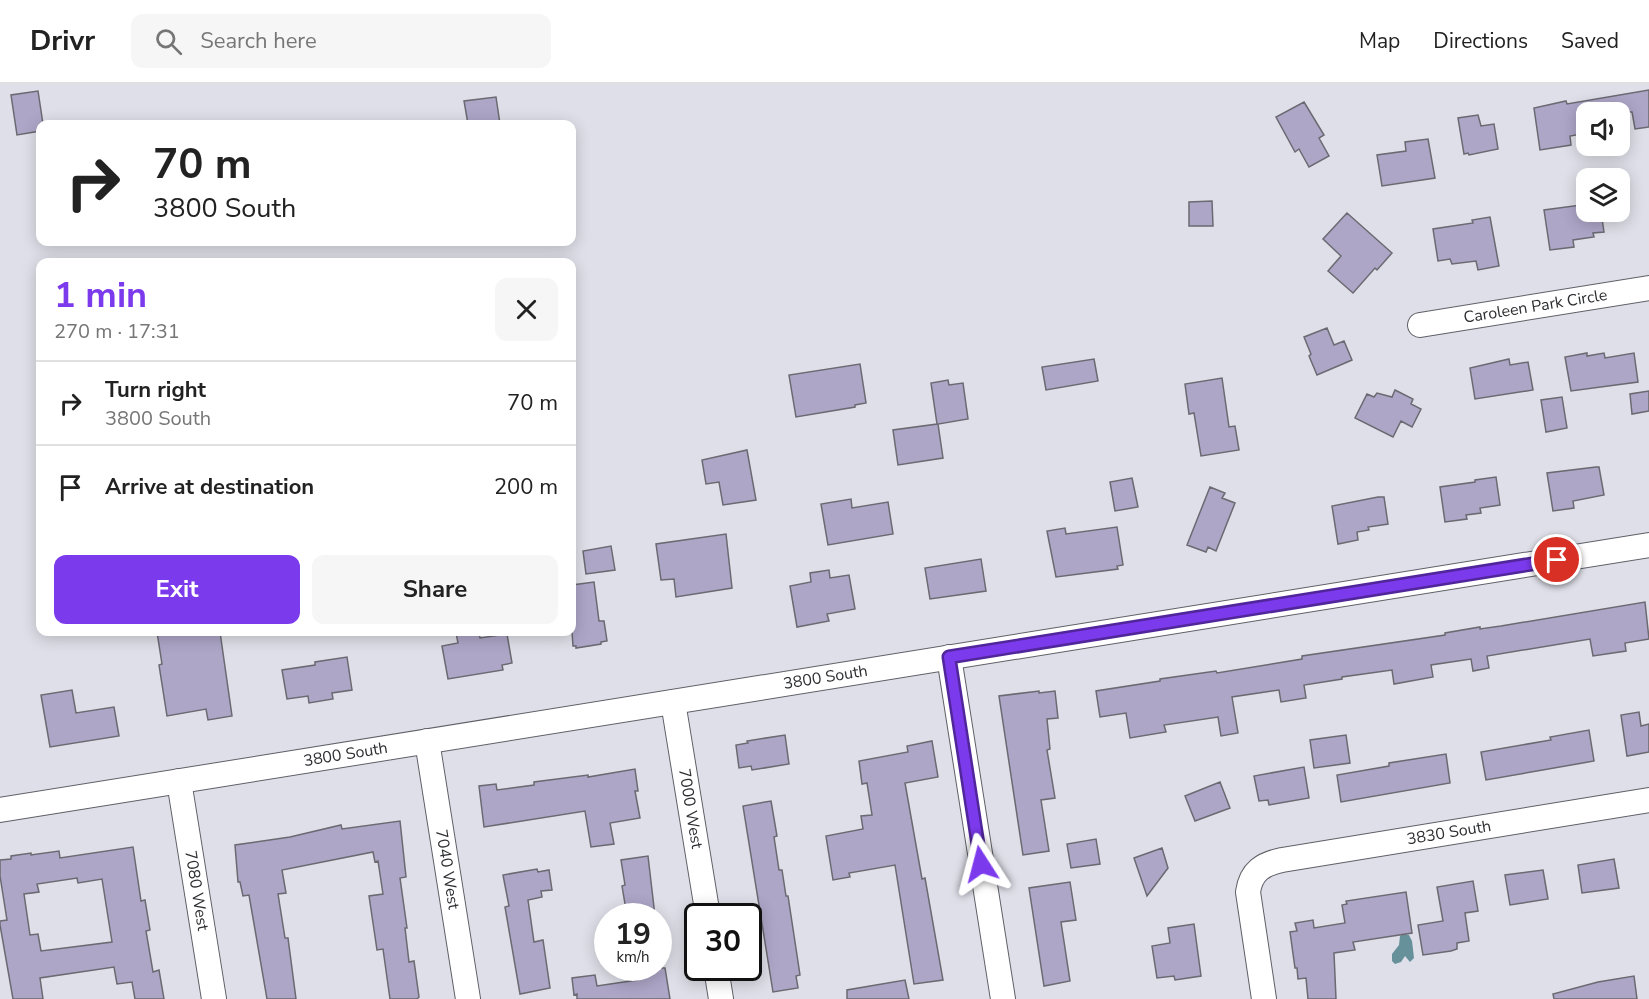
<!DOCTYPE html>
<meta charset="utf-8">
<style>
body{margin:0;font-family:"Nunito Sans",sans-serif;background:#f6f6f6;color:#222;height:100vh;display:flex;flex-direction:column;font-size:22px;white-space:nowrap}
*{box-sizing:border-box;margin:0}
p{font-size:20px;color:#767676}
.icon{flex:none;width:33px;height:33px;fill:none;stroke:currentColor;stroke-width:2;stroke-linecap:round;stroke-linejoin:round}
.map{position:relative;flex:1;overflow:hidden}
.details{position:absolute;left:36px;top:174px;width:540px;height:378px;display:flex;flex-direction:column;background:#fff;border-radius:12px;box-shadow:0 3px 15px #0003}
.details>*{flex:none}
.top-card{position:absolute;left:36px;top:36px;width:540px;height:126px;border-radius:12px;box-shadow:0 3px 15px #0003;background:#fff;color:#222;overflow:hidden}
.tools{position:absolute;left:1576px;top:18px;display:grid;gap:12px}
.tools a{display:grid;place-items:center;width:54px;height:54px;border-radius:12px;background:#fff;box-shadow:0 3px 15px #0003;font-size:30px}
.speed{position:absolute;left:594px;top:819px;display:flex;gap:12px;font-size:30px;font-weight:700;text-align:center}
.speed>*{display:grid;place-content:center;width:78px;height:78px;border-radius:50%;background:#fff;box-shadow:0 3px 15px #0003;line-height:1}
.speed small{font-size:15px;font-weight:400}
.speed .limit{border:3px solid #111;border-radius:9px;background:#fff;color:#111}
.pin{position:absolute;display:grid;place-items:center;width:51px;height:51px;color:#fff;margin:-26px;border:3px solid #fff;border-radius:50%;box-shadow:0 2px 6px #0007}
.me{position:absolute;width:66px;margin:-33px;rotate:351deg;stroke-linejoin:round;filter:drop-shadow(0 0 4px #0008)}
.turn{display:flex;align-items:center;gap:21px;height:126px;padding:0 18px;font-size:27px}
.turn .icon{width:78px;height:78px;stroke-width:2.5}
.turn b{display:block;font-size:42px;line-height:51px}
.round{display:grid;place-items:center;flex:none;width:63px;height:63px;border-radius:12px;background:#f6f6f6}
.head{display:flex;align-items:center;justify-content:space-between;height:102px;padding:0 18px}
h1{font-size:36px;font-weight:700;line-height:45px;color:#7c3aed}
.action{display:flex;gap:12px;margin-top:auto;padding:12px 18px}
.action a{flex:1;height:69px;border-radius:12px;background:#7c3aed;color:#fff;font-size:24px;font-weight:700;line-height:69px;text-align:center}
.action a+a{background:#f6f6f6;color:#222}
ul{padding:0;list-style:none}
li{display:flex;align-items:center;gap:18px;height:84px;padding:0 18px;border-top:2px solid #e0e0e0}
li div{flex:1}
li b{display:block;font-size:22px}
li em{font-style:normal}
header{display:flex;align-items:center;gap:36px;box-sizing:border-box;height:84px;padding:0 30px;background:#fff;border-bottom:2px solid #e0e0e0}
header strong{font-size:28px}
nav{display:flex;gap:33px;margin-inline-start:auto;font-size:21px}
.search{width:420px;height:54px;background:#f6f6f6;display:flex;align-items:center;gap:15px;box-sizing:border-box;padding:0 21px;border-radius:12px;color:#767676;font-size:22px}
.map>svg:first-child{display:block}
.water{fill:#66909a}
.building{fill:#ada6c7;stroke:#6b6971;stroke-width:1.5;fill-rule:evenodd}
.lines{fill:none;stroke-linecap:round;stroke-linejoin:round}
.minor-casing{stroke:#5f6067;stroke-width:26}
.minor{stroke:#fff;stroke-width:24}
.route-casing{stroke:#51269a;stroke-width:15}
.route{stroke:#7c3aed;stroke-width:10}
.labels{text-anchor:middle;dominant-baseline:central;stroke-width:4.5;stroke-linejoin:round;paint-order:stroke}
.street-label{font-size:16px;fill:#2e2f32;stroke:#dedfe8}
</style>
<header>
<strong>Drivr</strong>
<div class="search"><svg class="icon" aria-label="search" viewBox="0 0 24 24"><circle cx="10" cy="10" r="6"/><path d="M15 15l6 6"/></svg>Search here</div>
<nav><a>Map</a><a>Directions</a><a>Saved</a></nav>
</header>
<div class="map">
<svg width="1649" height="915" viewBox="0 0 1649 915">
<rect width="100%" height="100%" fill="#dedfe8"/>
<path class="water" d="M1403,850L1409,851L1412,857L1414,874L1410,878L1405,872L1401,878L1395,880L1392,877V870L1399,861L1400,852Z"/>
<path class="building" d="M1649,6V43L1635,45L1632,28H1587V49L1570,52L1571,61L1540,66L1534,24L1566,17L1567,20Z
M38,7L43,40H40V47L17,51L11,11Z
M496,13L500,40H468L464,17Z
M1304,18L1324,51L1319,54L1329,72L1309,83L1299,65L1295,68L1276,33Z
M1478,31L1481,42L1494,40L1498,65L1469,71L1468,69L1464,70L1458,34Z
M1428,55L1435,94L1382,102L1377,71L1406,67L1405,58Z
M1212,117L1213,142H1189V118Z
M1581,121V123L1587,122V128H1601L1604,148L1593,149L1594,153L1573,156L1574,163L1550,166L1544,126Z
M1347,129L1392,169L1377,186L1375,184L1353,209L1328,187L1341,172L1323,155Z
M1490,133L1499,182L1478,186L1476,177L1452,180L1450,175L1438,177L1433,145L1473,139L1472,136Z
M1327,244L1334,261L1344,257L1352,276L1317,291L1309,272L1311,270L1304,253Z
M1587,269V272L1604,269L1605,274L1634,269L1638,298L1571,307L1565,273Z
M1094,275L1098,297L1046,306L1042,283Z
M1509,275L1510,281L1528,278L1533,306L1475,315L1470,284Z
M860,280L866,319L855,321V323L796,333L789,291Z
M1222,294L1229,343L1235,342L1239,366L1201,372L1194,329L1189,330L1185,300Z
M948,296L949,301L963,299L968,335L938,340L943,374L898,381L893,346L937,340L931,299Z
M1395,306L1413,315L1411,320L1421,325L1412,343L1401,337L1393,353L1355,334L1367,310L1374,313L1377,309L1392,313Z
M1649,307V327L1632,330L1630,310Z
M1562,313L1567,344L1546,348L1541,316Z
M747,366L756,416L723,421L719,398L706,400L702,376Z
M1596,383H1599L1604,411L1573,417L1574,424L1553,427L1547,389Z
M1496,393L1500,421L1480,424L1481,429L1466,431L1467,435L1445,438L1440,403L1475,398V396Z
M1132,394L1138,423L1115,427L1110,398Z
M1210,403L1225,409L1222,414L1235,419L1216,467L1208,463L1206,468L1187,461Z
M1378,413H1384L1388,440L1368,443L1369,446L1357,448L1358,456L1338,460L1332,422Z
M851,415L852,424L888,418L893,450L828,461L821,420Z
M1117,443L1123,481L1117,482L1118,485L1056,493L1047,447L1065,444L1066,450Z
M726,450L732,504L676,513L674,495L661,496L656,460Z
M611,462L615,486L586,490L583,467Z
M981,475L986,507L930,515L925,484Z
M829,486L830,494L849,491L855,525L827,530L829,537L797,543L790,502L811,498L810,489Z
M594,498L599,537H604L607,557L601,558V560L576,564V562H573L572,548V501Z
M1645,518L1649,555L1625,559L1626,567L1593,572L1590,555L1487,572L1489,584L1473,587L1471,575L1431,581L1433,593L1394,600L1392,586L1342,593V595L1304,601L1306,614L1281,618L1279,606L1232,613L1238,649L1221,652L1218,633L1164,641L1166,648L1130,654L1126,629L1100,633L1096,607L1160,597V595L1216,587L1217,589L1302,575V572L1445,551V549L1480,543V545L1501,542Z
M157,548H220L232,632L208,636L206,625L167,632L159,581L162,580Z
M466,548H479L480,554L507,550L512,579L502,581L503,586L448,595L442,562L458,559L456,549Z
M347,573L352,606L332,609L333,615L309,619L308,612L287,615L282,586L315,581V578Z
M72,606L76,629L114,623L119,652L50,663L41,611Z
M1039,607V609L1055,607L1058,634L1047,635L1050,665L1047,666L1055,714L1041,716L1049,767L1023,771L999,612Z
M1639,628L1641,642L1649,640V668L1627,672L1621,631Z
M1589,646L1594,677L1486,696L1481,668L1551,656L1550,653Z
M785,651L789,680L752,686L751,682L739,684L736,661L748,659L747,657Z
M1346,651L1350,679L1314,684L1310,656Z
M932,657L938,693L905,699L922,795L925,794L943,896L914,900L895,781L849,789L850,793L833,796L826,752L863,745L861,732L872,731L867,699L862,700L859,677L908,668L907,662Z
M1446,670L1450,699L1341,718L1337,691L1389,682V679Z
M1304,683L1309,714L1269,721L1268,716L1259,717L1254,692Z
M635,685L638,707H635L640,734L610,739L614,760L591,763L585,727L484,743L479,702L496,700L497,706L534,701V698L588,691V693Z
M1220,698L1230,724L1195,737L1185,712Z
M771,717L777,752L774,753L779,786H782L786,812H788L800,891L796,892L798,904L773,908L743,722Z
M400,737L406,793L400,794L407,844H405L409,878L414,877L419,913L417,915H390L383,865L377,866L369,812L383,810L378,777L375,778L373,768L282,786L286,809L278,810L285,854H288L296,915H267L249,811L243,812L240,798H238L235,761L290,753L341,741L342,745Z
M1096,755L1100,780L1071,784L1067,760Z
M133,763L141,817L145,816L150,846L146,847L153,888L159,886L164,915H135L132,898L117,900L114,883L40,894L43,915H13L0,841V837L7,836L0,792V776L11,775V772L31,769V771L59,767L60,774ZM77,794L78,799L102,795L112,858L41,867L38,850L30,851L24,810L39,808L37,800Z
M1162,764L1168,784L1147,812L1134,774Z
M648,772L655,832H627L622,802L625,801L621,776Z
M1614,775L1619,804L1582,809L1578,781Z
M537,785L538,788L549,786L552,806L541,807L542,813L528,816L534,858L543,856L550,904L520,910L505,823L509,822L503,791Z
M1543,786L1548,815L1510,821L1505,791Z
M1473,797L1478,827L1465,829L1469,857L1457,859V865L1451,867L1423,871L1418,841L1443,837L1437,803Z
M1070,798L1076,836L1061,838L1070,897L1044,902L1029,804Z
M1406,808L1412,849L1353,858L1355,866L1334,869L1336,915H1308L1306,894L1298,895L1297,884H1295L1290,848L1297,847L1295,839L1313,836L1314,844L1345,839L1342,821L1347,820L1346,817Z
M1194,840L1201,892L1175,896L1174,892L1157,894L1152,862L1170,859L1168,844Z
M635,884H665L670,915H577V910L574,911L572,894L595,891L597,902L637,896Z
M1634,892L1637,915H1554L1553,910L1598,898Z
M905,896L909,915H847V906Z"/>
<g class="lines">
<g class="minor-casing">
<g id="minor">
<path id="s1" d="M1420,241L1649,204"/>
<path d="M949,573L1003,915"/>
<path id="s2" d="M673,618L708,832"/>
<path id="s3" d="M427,657L468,915"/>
<path id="s4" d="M179,697L214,915"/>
<path id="s5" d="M0,726L1649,461"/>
<path d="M716,884L721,915"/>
<path id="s6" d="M1264,915L1248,808C1251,787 1263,780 1282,776L1649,716"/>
</g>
</g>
<use href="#minor" class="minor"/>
</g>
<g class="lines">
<g class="route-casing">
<path id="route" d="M981,780L949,573L1557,476"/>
</g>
<use href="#route" class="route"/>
</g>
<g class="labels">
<g class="street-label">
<text stroke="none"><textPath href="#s1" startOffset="117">Caroleen Park Circle</textPath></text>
<text stroke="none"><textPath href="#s5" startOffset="836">3800 South</textPath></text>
<text stroke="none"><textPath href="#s5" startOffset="350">3800 South</textPath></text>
<text stroke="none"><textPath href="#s2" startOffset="108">7000 West</textPath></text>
<text stroke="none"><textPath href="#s6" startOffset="328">3830 South</textPath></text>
<text stroke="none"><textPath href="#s3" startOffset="130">7040 West</textPath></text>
<text stroke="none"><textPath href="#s4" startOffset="111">7080 West</textPath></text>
</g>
</g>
</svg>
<div class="tools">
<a><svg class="icon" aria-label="sound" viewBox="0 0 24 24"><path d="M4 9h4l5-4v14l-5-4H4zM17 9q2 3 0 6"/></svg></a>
<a><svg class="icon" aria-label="layers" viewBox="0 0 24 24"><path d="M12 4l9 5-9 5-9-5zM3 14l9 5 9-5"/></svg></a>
</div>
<div class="speed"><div>19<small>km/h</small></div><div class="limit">30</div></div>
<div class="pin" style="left:1557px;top:476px;background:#d93025"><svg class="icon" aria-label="arrive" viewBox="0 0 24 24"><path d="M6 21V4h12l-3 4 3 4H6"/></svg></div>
<svg class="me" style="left:981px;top:780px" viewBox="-20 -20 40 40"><path d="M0-17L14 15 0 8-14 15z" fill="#7c3aed" stroke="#fff" stroke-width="4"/></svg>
<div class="top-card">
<div class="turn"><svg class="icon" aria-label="right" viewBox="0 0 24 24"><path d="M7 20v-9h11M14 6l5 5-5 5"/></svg><div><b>70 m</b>3800 South</div></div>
</div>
<section class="details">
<div class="head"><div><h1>1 min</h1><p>270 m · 17:31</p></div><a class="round"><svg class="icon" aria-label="close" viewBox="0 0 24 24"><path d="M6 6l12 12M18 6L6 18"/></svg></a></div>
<ul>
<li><svg class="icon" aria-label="right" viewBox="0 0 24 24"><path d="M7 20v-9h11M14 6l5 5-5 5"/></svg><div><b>Turn right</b><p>3800 South</p></div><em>70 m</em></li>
<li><svg class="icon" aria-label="arrive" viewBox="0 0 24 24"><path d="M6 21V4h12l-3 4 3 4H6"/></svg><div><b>Arrive at destination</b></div><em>200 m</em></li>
</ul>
<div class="action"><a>Exit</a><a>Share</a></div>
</section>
</div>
